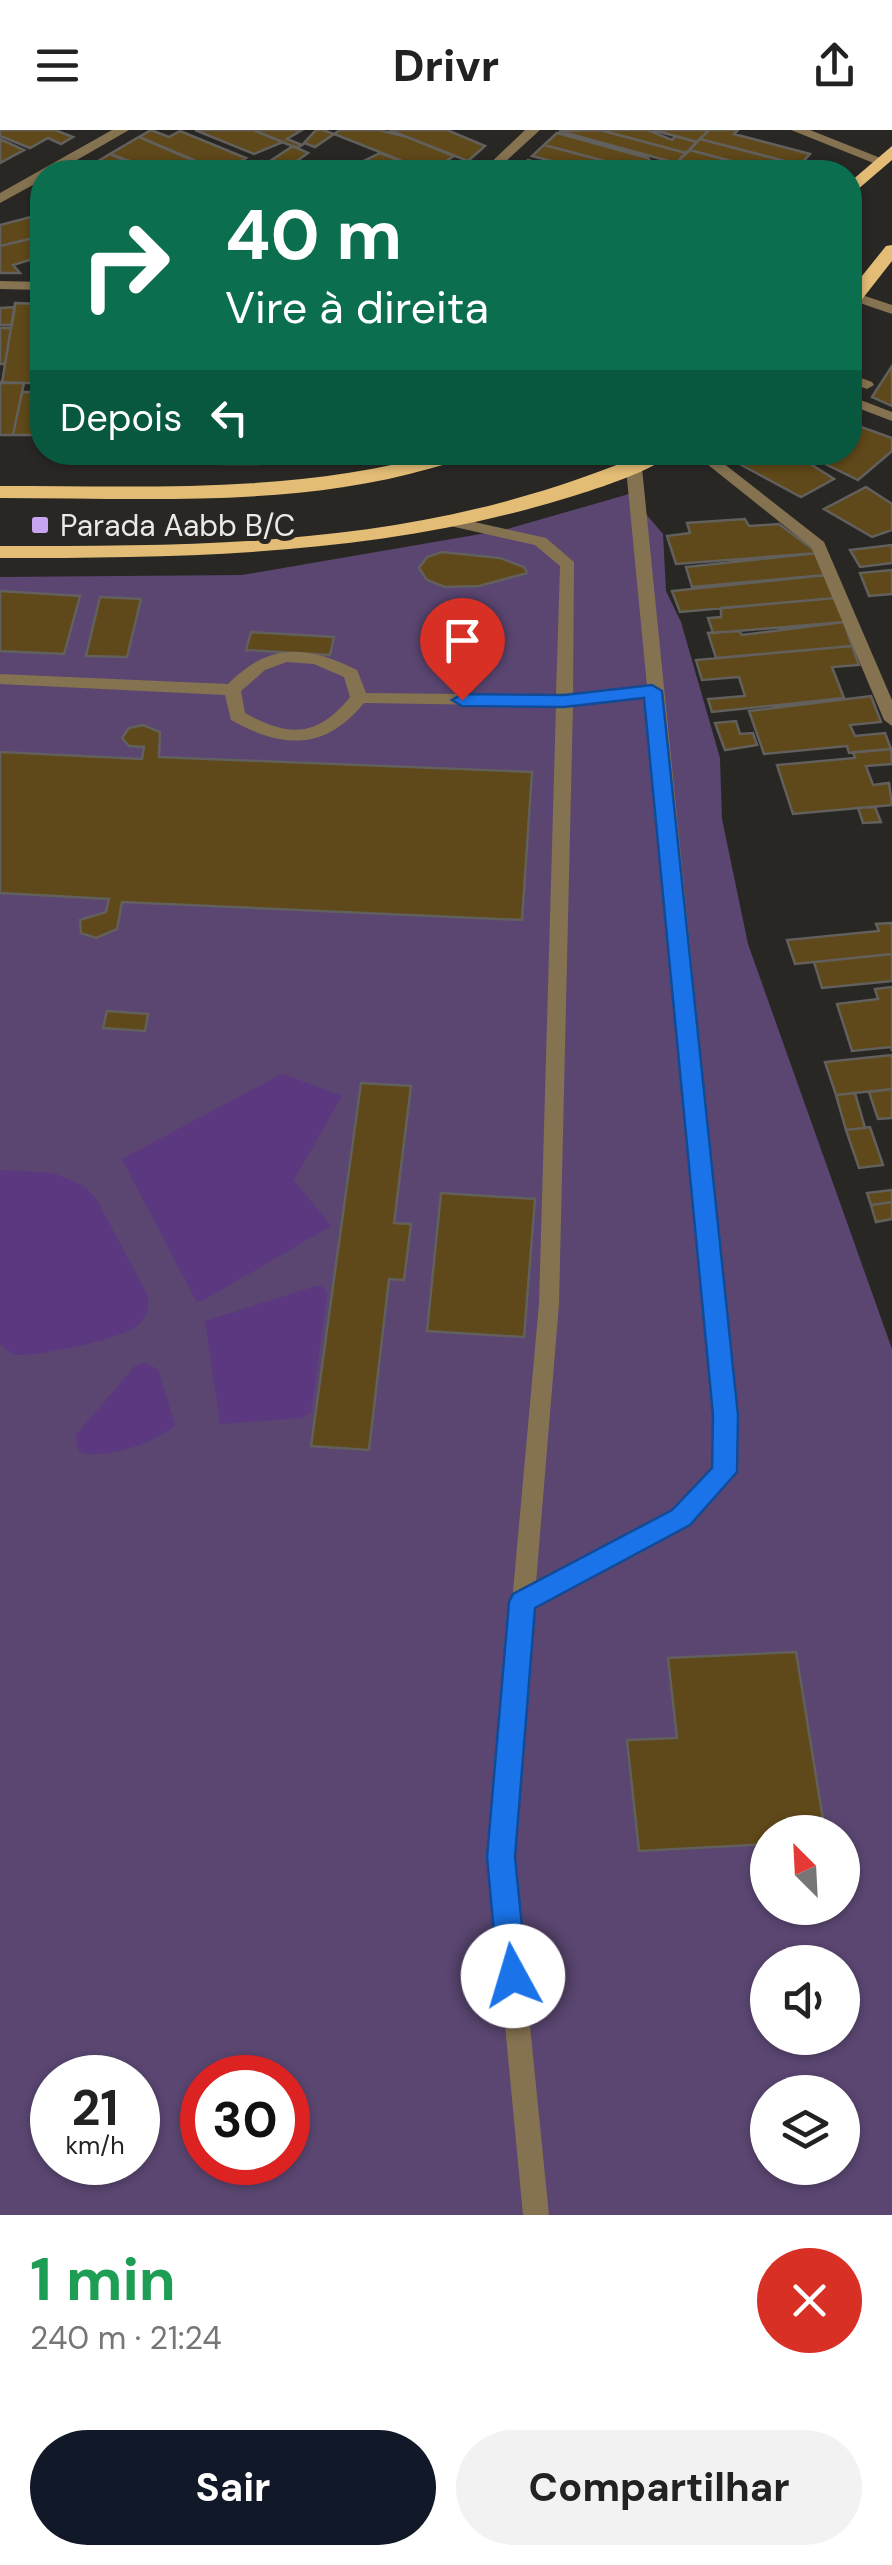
<!DOCTYPE html>
<html lang="pt">
<meta charset="utf-8">
<style>
body{margin:0;font-family:"DM Sans",sans-serif;background:#f2f2f2;color:#222;height:100vh;display:flex;flex-direction:column;font-size:38px;white-space:nowrap}
*{box-sizing:border-box;margin:0}
p{font-size:32px;color:#767676}
.icon{flex:none;width:55px;height:55px;fill:none;stroke:currentColor;stroke-width:2;stroke-linecap:round;stroke-linejoin:round}
.map{position:relative;height:2085px;overflow:hidden}
.side{display:flex;flex-direction:column;background:#fff;flex:1}
.side>*{flex:none}
.banner{position:absolute;left:30px;top:30px;width:832px;height:305px;border-radius:40px;box-shadow:0 2px 8px #0004;background:#0b6e4f;color:#fff;overflow:hidden}
.needle{width:65px;rotate:336deg}
.tools{position:absolute;left:750px;top:1685px;display:grid;gap:20px}
.tools a{display:grid;place-items:center;width:110px;height:110px;border-radius:50%;background:#fff;box-shadow:0 2px 8px #0004;font-size:50px}
.speed{position:absolute;left:30px;top:1925px;display:flex;gap:20px;font-size:50px;font-weight:700;text-align:center}
.speed>*{display:grid;place-content:center;width:130px;height:130px;border-radius:50%;background:#fff;box-shadow:0 2px 8px #0004;line-height:1}
.speed small{font-size:25px;font-weight:400}
.speed .limit{border:15px solid #d22;background:#fff;color:#111}
.pin{position:absolute;display:grid;place-items:center;width:85px;height:85px;color:#fff;margin:-102px -42px;border-radius:50% 50% 50% 0;rotate:-45deg;box-shadow:0 0 10px #0007}
.pin .icon{rotate:45deg}
.me{position:absolute;width:110px;margin:-55px;rotate:354deg;stroke-linejoin:round;filter:drop-shadow(0 0 8px #0008)}
.turn{display:flex;align-items:center;gap:35px;height:210px;padding:0 30px;font-size:45px}
.turn .icon{width:130px;height:130px;stroke-width:2.5}
.turn b{display:block;font-size:70px;line-height:85px}
.then{display:flex;align-items:center;height:95px;padding:0 30px;background:#0003;gap:20px;font-size:38px}
.round{display:grid;place-items:center;flex:none;width:105px;height:105px;border-radius:52px;background:#f2f2f2}
.summary{display:flex;align-items:center;justify-content:space-between;height:170px;padding:0 30px}
h1{font-size:60px;font-weight:700;line-height:75px;color:#1e9e55}
.cta{display:flex;gap:20px;margin-top:auto;padding:20px 30px}
.cta a{flex:1;height:115px;border-radius:60px;background:#111827;color:#fff;font-size:40px;font-weight:700;line-height:115px;text-align:center}
.cta a+a{background:#f2f2f2;color:#222}
header{display:flex;justify-content:space-between;align-items:center;height:130px;padding:0 30px;background:#fff;font-size:45px;font-weight:700}
.map>svg:first-child{display:block}
.green{fill:#5a4671;fill-rule:evenodd}
.water{fill:#5b387f}
.building{fill:#5f4819;stroke:#62605c;stroke-width:2.5}
.lines{fill:none;stroke-linecap:round;stroke-linejoin:round}
.service{fill:#857251;fill-rule:evenodd}
.minor{fill:#857251;fill-rule:evenodd}
.primary{fill:#e3bd76;fill-rule:evenodd}
.route{fill:#1a73e8;stroke:#114b97;stroke-width:2.5}
.poi-dot{fill:#c7a6ef;stroke:#292724;stroke-width:4}
.labels{text-anchor:middle;dominant-baseline:central;stroke-width:10;stroke-linejoin:round;paint-order:stroke}
.far-poi-label{font-size:30px;fill:#ebeae7;stroke:#292724;text-anchor:start}
</style>
<header><svg class="icon" aria-label="menu" viewBox="0 0 24 24"><path d="M4 6h16M4 12h16M4 18h16"/></svg>Drivr<svg class="icon" aria-label="share" viewBox="0 0 24 24"><path d="M12 15V3M7 8l5-5 5 5M5 13v7h14v-7"/></svg></header>
<div class="map">
<svg width="892" height="2085" viewBox="0 0 892 2085">
<rect width="100%" height="100%" fill="#292724"/>
<path class="green" d="M629,364L663,404L666,461L681,492L720,628L722,689L748,814L892,1219V2085H0V447L242,445L504,400ZM768,1702H842V1778H768ZM768,1832H842V1908H768ZM52,1948H138V2032H52ZM202,1948H288V2032H202ZM768,1962H842V2038H768Z"/>
<path class="water" d="M282,944L342,966L294,1050L331,1096L204,1170L196,1171L122,1029Z
M0,1040L53,1043L84,1056L97,1070L148,1166C149,1178 147,1187 138,1195C122,1209 43,1225 21,1225C12,1225 7,1220 0,1214Z
M316,1156L323,1157L327,1164L311,1282L301,1288L220,1294L205,1191Z
M144,1233L158,1239L175,1295C158,1312 101,1332 79,1321L75,1306L135,1236Z"/>
<path class="building" d="M0,0H55L73,7L61,14L48,8L30,18L0,6Z
M151,0L169,7L180,1L246,28L230,38L240,42H222L139,7Z
M195,0H253L283,12L254,24Z
M253,0H302L287,9L302,15L297,18Z
M316,0H323L334,4L315,17L304,13Z
M340,0H379L407,7L454,26L443,33L459,40L430,42L334,4Z
M389,0H447L485,16L468,31Z
M600,0L686,23L676,33L559,1Z
M600,0H648L672,10L676,6L697,12L686,23Z
M653,0H704L708,1L697,12Z
M738,0L734,4L810,24L800,35L700,9L709,0Z
M557,3L648,28L651,32L642,41L544,15Z
M139,7L218,41L161,42L110,24Z
M0,9L24,20L0,33Z
M700,9L800,35L814,39L772,42L690,20Z
M544,15L647,42H649H596L532,26Z
M293,16L308,23L284,40L267,33Z
M690,20L772,42H722L679,30Z
M380,23L396,29L392,32L420,42H360L349,38Z
M110,24L133,34L147,42H80Z
M528,30L564,41L578,42L517,40Z
M262,31L267,33L283,40L246,42Z
M42,84V106L0,116V95Z
M42,106V126L13,135L20,143H0V116Z
M15,173L42,174V198H38L32,235L37,234L34,253H2Z
M15,177L12,195H0V178Z
M0,198H11L5,234H0Z
M892,236V276L872,267Z
M0,252L24,253L13,305H0Z
M22,262H42V305H13Z
M850,293L892,308V321L858,350L811,327L816,322H850Z
M224,322H258V334H224Z
M258,322H279V333L258,334Z
M717,322H801L798,326L834,349L801,367Z
M866,357L892,374V400L872,407L824,379Z
M745,389L749,396L779,394L818,423L676,434L667,406L690,403L687,393Z
M892,415V433L860,437L850,420Z
M442,422L500,428L524,437L527,443L479,456L445,457L427,450L419,438L427,427Z
M818,423L826,445L692,457L686,437Z
M892,440V464L869,466L860,443Z
M826,445L835,468L680,482L672,461Z
M0,461L80,466L64,524L0,521Z
M100,467L141,469L127,527L86,526Z
M835,468L844,492L713,503L708,488L721,487V478Z
M844,492L852,516L716,528L708,503L739,501L742,505Z
M251,502L334,507L330,525L246,520Z
M852,516L859,535L832,537L844,568L712,582L708,569L745,566L739,547L702,550L696,530Z
M871,566L881,592L850,595L855,606L885,603L891,619L849,623L847,616L764,624L749,581Z
M736,591L740,604L753,603L757,615L725,620L715,593Z
M143,595L160,602L159,627L532,642L522,790L122,772L117,799L96,808L81,803L80,790L106,782L109,769L0,763V622L142,629L144,617L129,616L122,608L129,598Z
M891,619L892,634L866,636L873,655L889,653L892,675L793,684L777,635L855,628L853,622Z
M875,677L881,692L863,693L858,678Z
M892,793V824L795,834L787,810L879,801L876,794Z
M892,824V851L822,858L814,832Z
M892,857V921L891,917L852,921L837,874L878,869L875,859Z
M107,881L148,884L145,901L103,898Z
M892,925V959L836,965L825,932Z
M361,953L411,956L394,1093L411,1094L404,1150L389,1149L369,1320L311,1316Z
M892,959V988L878,989L869,962Z
M855,963L865,998L846,1000L836,965Z
M870,997L883,1035L859,1038L846,1000Z
M892,1060V1072L871,1075L867,1063Z
M441,1063L535,1069L524,1207L427,1201Z
M892,1072V1089L876,1092L871,1075Z
M796,1522L825,1702H768V1714L639,1721L627,1610L677,1608L668,1528Z"/>
<g class="lines">
<path class="service" d="M850,244L872,252L874,255L867,259L850,253Z"/>
<path class="minor" d="M112,0H129L56,42H42V50L0,73V63Z
M525,0H540L494,42H481Z
M791,0H810L888,31L876,34Z
M0,151L42,152V160L0,159Z
M856,163L892,175V184L851,170V164Z
M850,266L892,282V291L850,275Z
M692,322H709L824,412L892,570V596L884,590L811,417Z
M634,333L642,338L737,1285L735,1342L689,1395L534,1477L513,1727L549,2085H523L489,1727L539,1174L556,576L364,573C324,622 282,618 231,590L225,565L0,554V544L228,554C269,512 307,515 357,540L366,563L556,565L560,436L535,415L446,395L444,392L452,387L546,408L574,432L573,565L647,556L626,338ZM287,532L314,534L344,547L350,567C317,608 288,607 245,583L241,561L265,540ZM648,567L715,1285L713,1339L673,1381L536,1453L559,1174L573,575Z"/>
<path class="primary" d="M892,16V30L850,66V52Z
M892,115V131L856,177L850,178V161L886,116Z
M443,322H474C463,331 446,334 432,338C294,378 143,368 0,368V356C148,356 299,364 443,322Z
M648,322H674C653,341 599,358 570,367C384,425 193,428 0,428V416C232,416 431,415 648,322Z"/>
</g>
<path class="route" d="M652,555L662,561L738,1285L737,1342L690,1395L535,1478L515,1727L527,1846L523,1856L513,1861L503,1856L498,1846L487,1727L509,1472L513,1464L672,1380L712,1338L713,1285L644,568L564,577L462,576L452,570L462,564L564,565Z"/>
<rect class="poi-dot" x="30" y="385" width="20" height="20" rx="5"/>
<g class="labels">
<g class="far-poi-label">
<text x="60" y="395">Parada Aabb B/C</text>
</g>
</g>
</svg>
<div class="tools">
<a><svg class="needle" viewBox="-14 -14 28 28"><path d="M0-13l5 13h-10z" fill="#e53935"/><path d="M0 13l5-13h-10z" fill="#767676"/></svg></a>
<a><svg class="icon" aria-label="sound" viewBox="0 0 24 24"><path d="M4 9h4l5-4v14l-5-4H4zM17 9q2 3 0 6"/></svg></a>
<a><svg class="icon" aria-label="layers" viewBox="0 0 24 24"><path d="M12 4l9 5-9 5-9-5zM3 14l9 5 9-5"/></svg></a>
</div>
<div class="speed"><div>21<small>km/h</small></div><div class="limit">30</div></div>
<div class="pin" style="left:462px;top:570px;background:#d93025"><svg class="icon" aria-label="arrive" viewBox="0 0 24 24"><path d="M6 21V4h12l-3 4 3 4H6"/></svg></div>
<svg class="me" style="left:513px;top:1846px" viewBox="-20 -20 40 40"><circle r="19" fill="#fff"/><path d="M0-13L10 11 0 6-10 11z" fill="#1a73e8"/></svg>
<div class="banner">
<div class="turn"><svg class="icon" aria-label="right" viewBox="0 0 24 24"><path d="M7 20v-9h11M14 6l5 5-5 5"/></svg><div><b>40 m</b>Vire à direita</div></div>
<div class="then">Depois<svg class="icon" aria-label="left" viewBox="0 0 24 24"><path d="M17 20v-9H6M10 6l-5 5 5 5"/></svg></div>
</div>
</div>
<section class="side">
<div class="summary"><div><h1>1 min</h1><p>240 m · 21:24</p></div><a class="round" style="background:#d93025;color:#fff"><svg class="icon" aria-label="close" viewBox="0 0 24 24"><path d="M6 6l12 12M18 6L6 18"/></svg></a></div>
<div class="cta"><a>Sair</a><a>Compartilhar</a></div>
</section>
